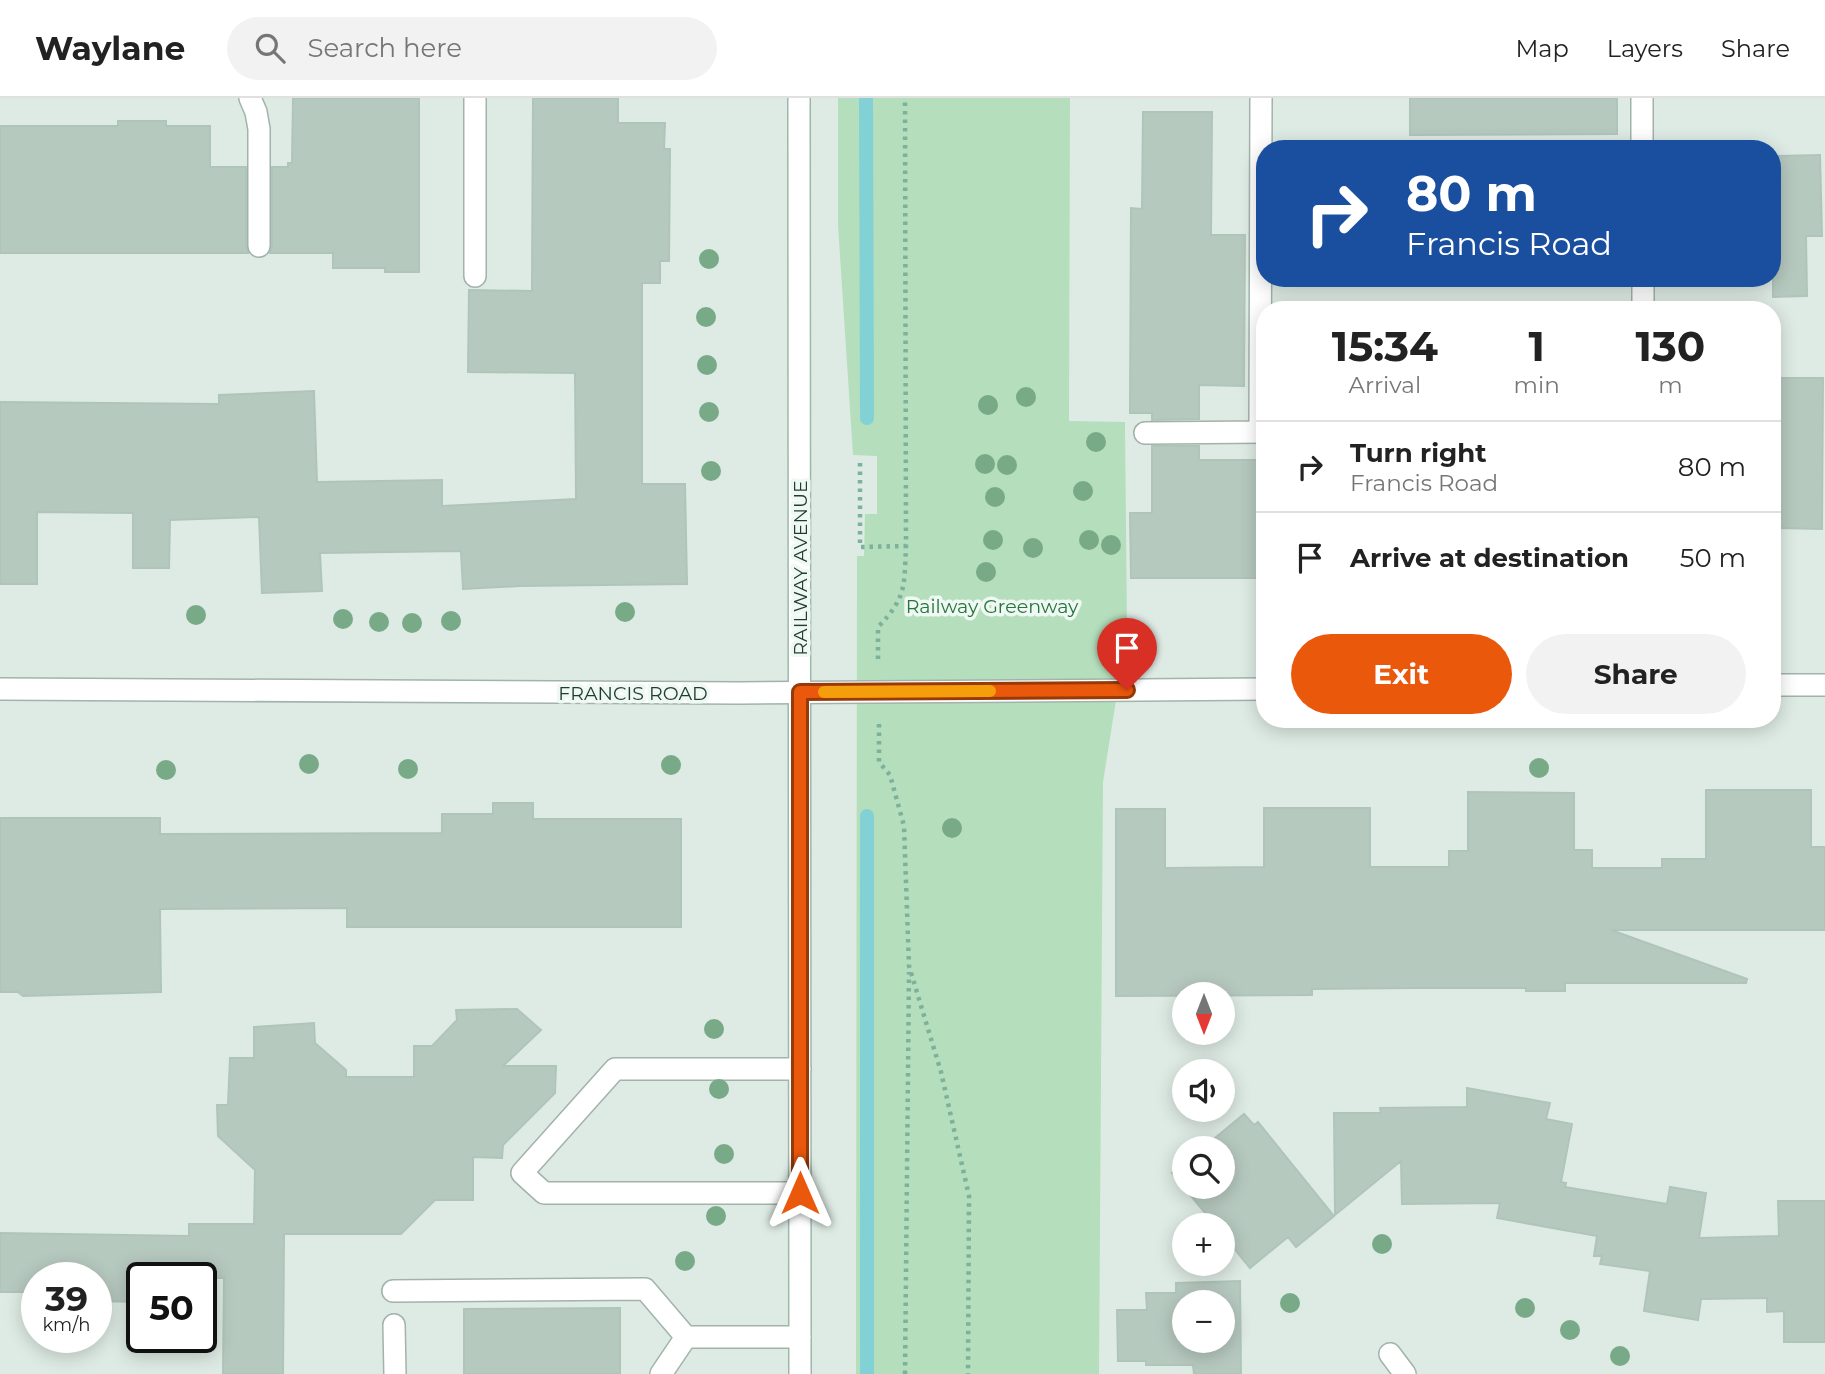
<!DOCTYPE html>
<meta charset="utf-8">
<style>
body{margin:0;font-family:Montserrat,sans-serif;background:#f2f2f2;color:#222;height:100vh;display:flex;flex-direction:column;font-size:26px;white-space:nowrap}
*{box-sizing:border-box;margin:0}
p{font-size:23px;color:#767676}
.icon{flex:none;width:38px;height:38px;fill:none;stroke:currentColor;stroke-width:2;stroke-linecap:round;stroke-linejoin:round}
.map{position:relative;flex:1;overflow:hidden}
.sheet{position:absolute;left:1256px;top:203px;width:525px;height:427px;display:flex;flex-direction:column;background:#fff;border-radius:28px;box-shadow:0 4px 18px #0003}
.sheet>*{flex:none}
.banner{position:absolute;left:1256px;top:42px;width:525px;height:147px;border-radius:28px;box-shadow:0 4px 18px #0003;background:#1a4fa0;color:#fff;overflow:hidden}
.needle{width:46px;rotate:180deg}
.buttons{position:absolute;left:1172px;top:884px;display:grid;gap:14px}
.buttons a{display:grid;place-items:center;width:63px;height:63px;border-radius:50%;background:#fff;box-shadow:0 4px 18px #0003;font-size:35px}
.speed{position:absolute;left:21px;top:1164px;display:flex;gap:14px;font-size:35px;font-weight:700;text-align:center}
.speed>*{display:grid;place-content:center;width:91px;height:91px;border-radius:50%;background:#fff;box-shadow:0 4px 18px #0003;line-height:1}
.speed small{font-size:18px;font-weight:400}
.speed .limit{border:4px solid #111;border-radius:10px;background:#fff;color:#111}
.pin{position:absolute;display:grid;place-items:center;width:60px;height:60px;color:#fff;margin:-72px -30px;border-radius:50% 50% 50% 0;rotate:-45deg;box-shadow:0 0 7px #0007}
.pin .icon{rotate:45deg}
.me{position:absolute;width:77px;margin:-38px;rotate:0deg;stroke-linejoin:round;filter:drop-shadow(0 0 5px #0008)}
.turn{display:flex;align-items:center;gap:24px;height:147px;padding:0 35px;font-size:32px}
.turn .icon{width:91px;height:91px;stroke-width:2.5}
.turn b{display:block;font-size:49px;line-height:60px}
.eta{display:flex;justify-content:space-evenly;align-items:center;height:119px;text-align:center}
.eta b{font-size:42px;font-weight:700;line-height:49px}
.primary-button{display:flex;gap:14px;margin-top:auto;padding:14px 35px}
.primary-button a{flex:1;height:80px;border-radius:42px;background:#ea580c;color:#fff;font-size:28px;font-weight:700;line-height:80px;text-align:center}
.primary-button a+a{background:#f2f2f2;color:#222}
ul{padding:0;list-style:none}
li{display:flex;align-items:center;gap:21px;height:91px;padding:0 35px;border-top:2px solid #e0e0e0}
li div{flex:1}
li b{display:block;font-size:26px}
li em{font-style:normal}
header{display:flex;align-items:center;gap:42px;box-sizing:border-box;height:98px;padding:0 35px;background:#fff;border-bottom:2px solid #e0e0e0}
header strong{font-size:33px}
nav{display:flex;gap:38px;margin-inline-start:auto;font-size:24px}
.search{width:490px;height:63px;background:#f2f2f2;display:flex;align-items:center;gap:18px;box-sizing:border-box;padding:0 24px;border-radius:38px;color:#767676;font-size:26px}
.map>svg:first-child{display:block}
.green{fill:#b5debc}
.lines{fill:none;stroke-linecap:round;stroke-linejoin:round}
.stream{stroke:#81d1d5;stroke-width:14}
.building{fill:#b6c9bf;stroke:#b0c5ba;stroke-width:2;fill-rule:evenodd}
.service-casing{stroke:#a1b3ab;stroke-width:24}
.minor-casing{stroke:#a1b3ab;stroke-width:24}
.tertiary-casing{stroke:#a1b3ab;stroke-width:24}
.secondary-casing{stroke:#9cb8ab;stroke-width:24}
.path{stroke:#7cb19b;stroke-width:4.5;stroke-dasharray:3.5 5;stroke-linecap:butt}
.service{stroke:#fff;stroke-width:21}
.minor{stroke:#fff;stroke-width:21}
.tertiary{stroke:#fff;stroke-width:21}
.secondary{stroke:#fff;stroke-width:21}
.tree{fill:#79aa88}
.route-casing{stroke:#983908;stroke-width:18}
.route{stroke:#ea580c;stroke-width:12}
.slow{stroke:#f59e0b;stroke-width:12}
.labels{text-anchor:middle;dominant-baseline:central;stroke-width:7;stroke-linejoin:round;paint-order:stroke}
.street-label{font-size:19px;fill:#1e3c31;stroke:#eff8f2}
.park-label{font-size:19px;fill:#26753c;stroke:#eff8f2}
</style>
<header>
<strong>Waylane</strong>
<div class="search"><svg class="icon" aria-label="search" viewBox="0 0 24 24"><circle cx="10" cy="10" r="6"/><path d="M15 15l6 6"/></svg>Search here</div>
<nav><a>Map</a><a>Layers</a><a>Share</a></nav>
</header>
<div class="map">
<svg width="1825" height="1276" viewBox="0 0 1825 1276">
<rect width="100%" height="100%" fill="#deebe4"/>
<path class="green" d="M838,0H1070L1069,323L1125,324L1127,533L1103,684L1099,1276H856L857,458H864L865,416H877V358L853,357L838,127Z"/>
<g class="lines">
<path class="stream" d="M866,0L867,320
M867,718V1276"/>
</g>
<path class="building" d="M293,0H419V174H385V170H333V155H270L272,148V69H288V65H292Z
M533,0H618V25H665L664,51H670L669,163H660V185H642V386H685L687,486L520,488L463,491L461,453L320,455L322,493L262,495L259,419L170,422L169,470H133V415L37,414V486H0V304L219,306V297L314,293L317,384L442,382V408L576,401L575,275L468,274L469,192L532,193Z
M1410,0H1617V36L1410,37Z
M1143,14H1212L1211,137H1245L1244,288L1199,287V321L1152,322V315H1130L1131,110L1142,111Z
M118,23H166V28H210V69H246V148L248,155H0V28H118Z
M1820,57L1822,138H1806L1807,198L1773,199V58Z
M1773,280H1823L1822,431L1773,430Z
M1152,348H1199V362H1265V480H1131L1130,415H1152Z
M1706,692H1811V749H1825V832H1611L1747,881L1746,885H1565V893H1526V890H1413L1312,891V897L1116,898V711H1165V770L1264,769V710H1370V769H1449V753H1468V694L1574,695V752H1592V770H1662V761H1706Z
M493,705H533V721H681V829H347V810L160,811L161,894L23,898L18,894H0V720H160V736L442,735V716H493Z
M517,911L541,932L503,968H556L555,995L503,1047L502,1060L473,1059V1102H435L401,1136H284L283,1276H223L224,1180H142V1204L96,1203V1180H37V1194H0V1135L189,1138V1126H254L255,1072L218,1038L217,1007H228L230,960H254V929L314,925L315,945L346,972V979H414V948H432L457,922L456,912Z
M1467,990L1550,1005L1546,1021L1572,1026L1561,1084L1566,1085L1565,1089L1667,1106L1670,1089L1706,1095L1699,1140L1779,1138L1778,1103H1825V1244H1784V1213L1767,1214V1200L1701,1201L1698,1222L1644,1213L1650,1173L1600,1166L1602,1158H1594L1597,1138L1497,1120L1500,1105L1402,1106L1401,1063L1335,1117L1334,1015H1381L1380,1010L1467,1009Z
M1244,1016L1254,1027L1258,1024L1334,1118L1296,1149L1288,1139L1250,1170L1223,1137V1127H1215L1172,1075L1185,1065V1088H1223V1050H1203Z
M1240,1183L1241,1276H1194L1193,1267H1146V1263H1118L1117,1212H1147L1146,1195H1176V1185ZM1185,1204H1223V1242H1185Z
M620,1210V1276H464V1211Z"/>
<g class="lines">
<g class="service-casing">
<path id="service" d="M250,0L256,14L259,31V148
M1642,0V51
M475,178V0
M1643,180V212
M1260,334L1261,0
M1145,335L1265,334
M800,971H615L522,1075L544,1095H800
M393,1193L645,1191L686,1239
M394,1227L395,1276
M661,1276L686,1239H800"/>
</g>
<g class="minor-casing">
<path id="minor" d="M1390,1256L1405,1276"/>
</g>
<g class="tertiary-casing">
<path id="tertiary" d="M1773,587H1825
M0,591L739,595L1265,591"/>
</g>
<g class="secondary-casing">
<path id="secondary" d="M799,0L800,1276"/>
</g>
<path class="path" d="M860,365V449L906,448
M878,561V529C907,499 904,488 906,448L905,0
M879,626V664L890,677L904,728L909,868L941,974L969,1098L968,1276
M905,1276L909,874"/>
<use href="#service" class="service"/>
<use href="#minor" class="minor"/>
<use href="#tertiary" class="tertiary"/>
<use href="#secondary" class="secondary"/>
</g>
<g class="tree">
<circle cx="709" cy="161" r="10"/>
<circle cx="706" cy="219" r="10"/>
<circle cx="707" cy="267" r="10"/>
<circle cx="1026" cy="299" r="10"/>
<circle cx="988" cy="307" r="10"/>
<circle cx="709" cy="314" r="10"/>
<circle cx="1096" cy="344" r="10"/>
<circle cx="985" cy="366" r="10"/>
<circle cx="1007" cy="367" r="10"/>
<circle cx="711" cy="373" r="10"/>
<circle cx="1083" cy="393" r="10"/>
<circle cx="995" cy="399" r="10"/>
<circle cx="993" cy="442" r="10"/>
<circle cx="1089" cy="442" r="10"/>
<circle cx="1111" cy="447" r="10"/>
<circle cx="1033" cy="450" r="10"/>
<circle cx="986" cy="474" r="10"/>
<circle cx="625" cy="514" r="10"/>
<circle cx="196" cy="517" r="10"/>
<circle cx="343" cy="521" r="10"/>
<circle cx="451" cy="523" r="10"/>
<circle cx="379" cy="524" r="10"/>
<circle cx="412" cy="525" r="10"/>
<circle cx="309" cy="666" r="10"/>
<circle cx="671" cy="667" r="10"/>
<circle cx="1539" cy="670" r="10"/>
<circle cx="408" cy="671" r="10"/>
<circle cx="166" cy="672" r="10"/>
<circle cx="952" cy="730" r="10"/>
<circle cx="714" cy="931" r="10"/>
<circle cx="719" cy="991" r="10"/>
<circle cx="724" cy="1056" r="10"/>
<circle cx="716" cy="1118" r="10"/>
<circle cx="1382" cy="1146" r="10"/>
<circle cx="685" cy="1163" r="10"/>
<circle cx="1290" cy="1205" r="10"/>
<circle cx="1525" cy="1210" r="10"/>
<circle cx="1570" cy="1232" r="10"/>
<circle cx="1620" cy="1258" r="10"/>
</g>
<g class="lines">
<g class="route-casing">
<path id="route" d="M800,1095V594L1127,592"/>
</g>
<use href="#route" class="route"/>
<path class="slow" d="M824,594L990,593"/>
</g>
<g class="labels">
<g class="street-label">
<text transform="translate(800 470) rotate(-90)">RAILWAY AVENUE</text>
<text x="633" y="595">FRANCIS ROAD</text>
</g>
<g class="park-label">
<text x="992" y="508">Railway Greenway</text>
</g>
</g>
</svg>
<div class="buttons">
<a><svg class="needle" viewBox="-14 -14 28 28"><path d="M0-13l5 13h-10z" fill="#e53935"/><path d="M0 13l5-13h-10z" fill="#767676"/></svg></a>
<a><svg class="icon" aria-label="sound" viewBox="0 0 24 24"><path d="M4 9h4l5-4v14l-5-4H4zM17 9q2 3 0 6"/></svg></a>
<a><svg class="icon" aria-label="search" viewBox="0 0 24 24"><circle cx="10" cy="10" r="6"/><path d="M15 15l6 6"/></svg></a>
<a>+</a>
<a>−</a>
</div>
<div class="speed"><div>39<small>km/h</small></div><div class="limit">50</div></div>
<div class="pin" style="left:1127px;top:592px;background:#d93025"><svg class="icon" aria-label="arrive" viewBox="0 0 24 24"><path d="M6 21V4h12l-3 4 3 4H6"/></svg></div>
<svg class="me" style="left:800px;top:1095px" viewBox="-20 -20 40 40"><path d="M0-17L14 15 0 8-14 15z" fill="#ea580c" stroke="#fff" stroke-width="4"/></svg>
<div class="banner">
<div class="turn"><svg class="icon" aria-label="right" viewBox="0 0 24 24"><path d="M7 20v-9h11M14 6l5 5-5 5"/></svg><div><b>80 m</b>Francis Road</div></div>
</div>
<section class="sheet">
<div class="eta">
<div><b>15:34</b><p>Arrival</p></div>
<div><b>1</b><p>min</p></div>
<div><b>130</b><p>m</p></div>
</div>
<ul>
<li><svg class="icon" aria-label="right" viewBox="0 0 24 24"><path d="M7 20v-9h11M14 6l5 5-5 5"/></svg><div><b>Turn right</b><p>Francis Road</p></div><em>80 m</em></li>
<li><svg class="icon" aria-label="arrive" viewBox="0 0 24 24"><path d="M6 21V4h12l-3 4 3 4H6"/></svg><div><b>Arrive at destination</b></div><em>50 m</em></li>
</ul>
<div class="primary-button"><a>Exit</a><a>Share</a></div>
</section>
</div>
